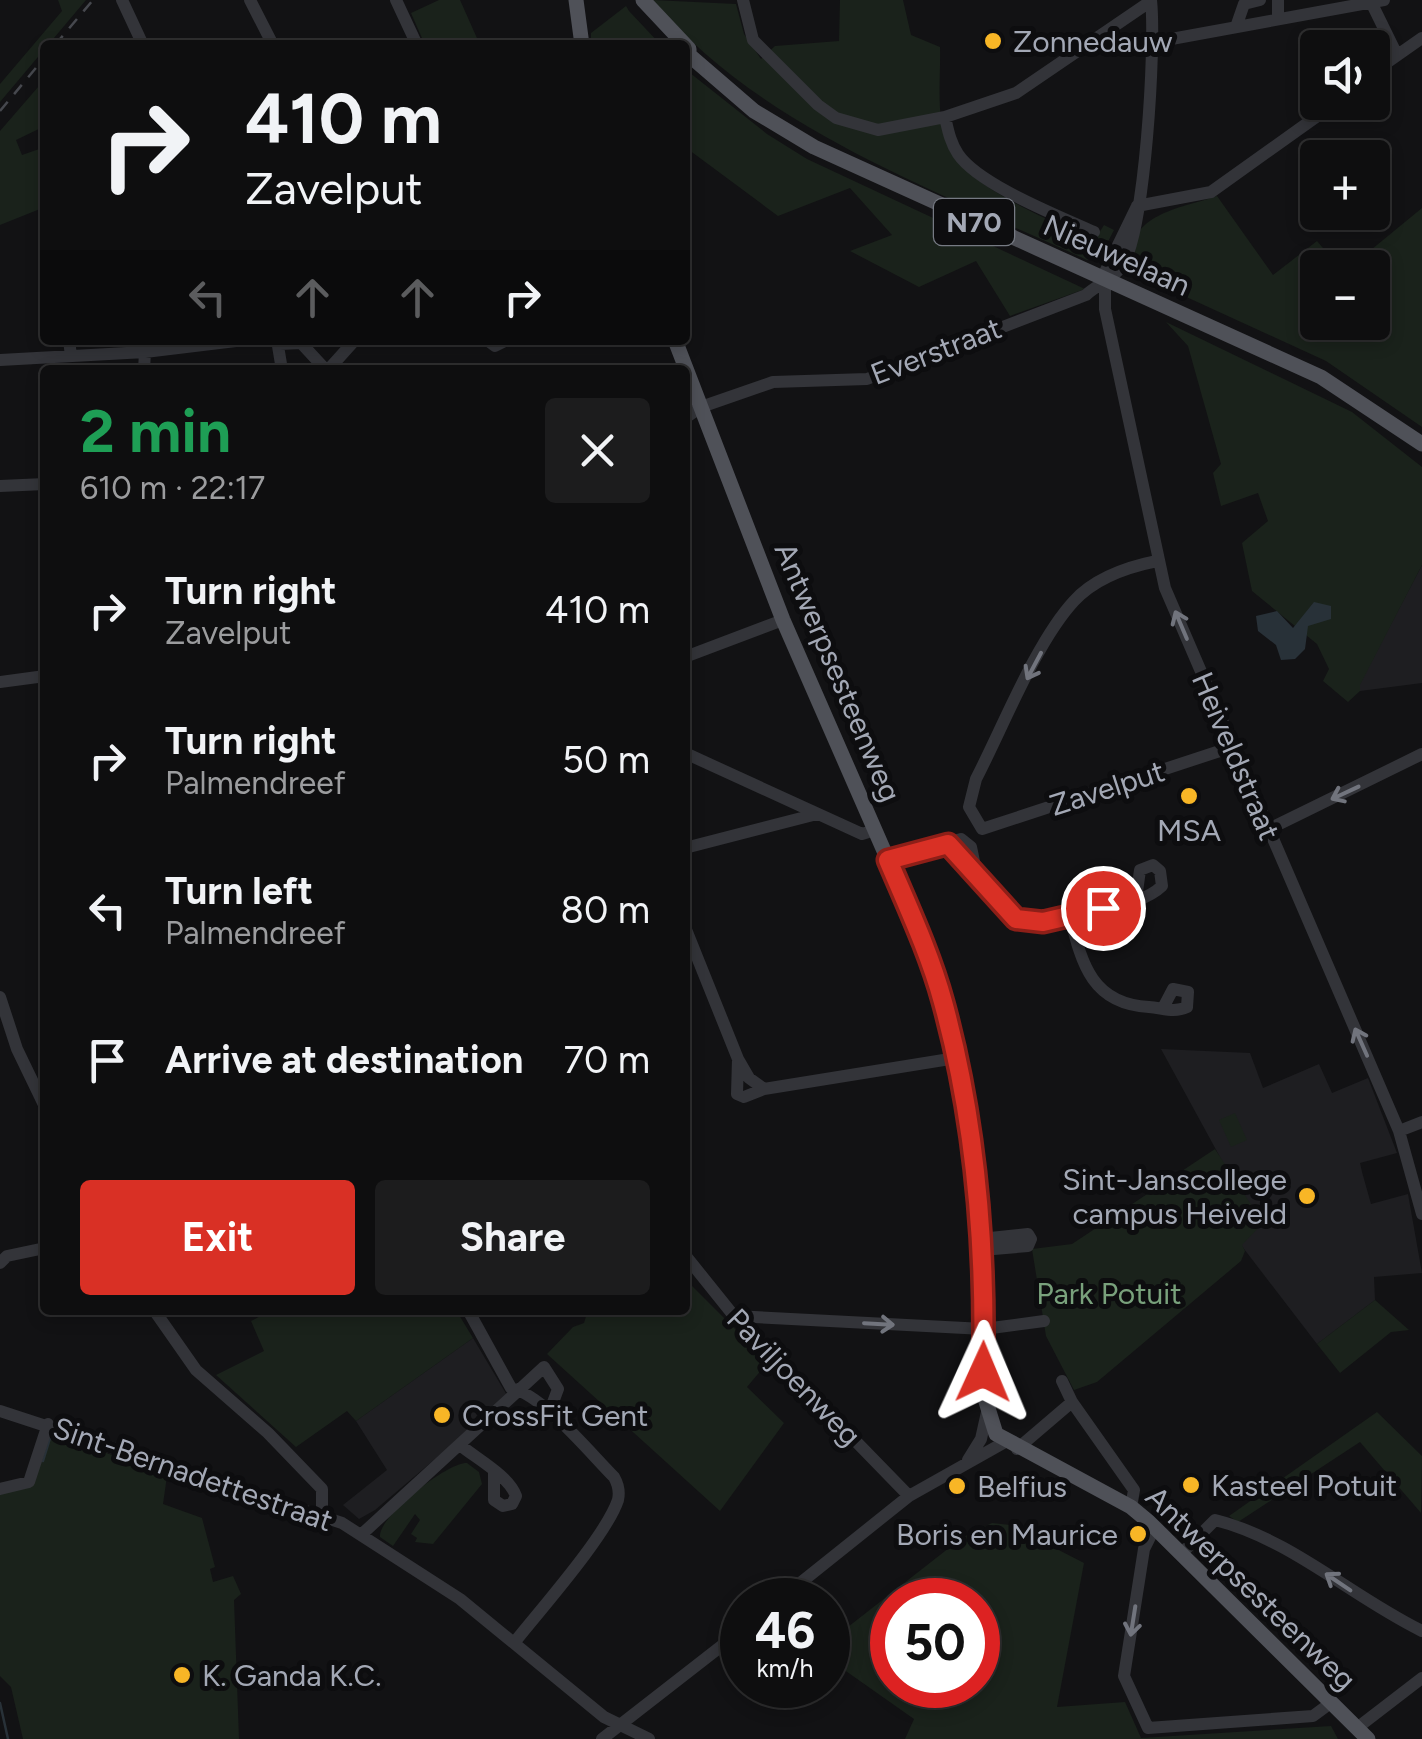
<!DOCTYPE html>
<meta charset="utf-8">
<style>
body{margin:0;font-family:Figtree,sans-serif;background:#1c1c1d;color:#f1f3f6;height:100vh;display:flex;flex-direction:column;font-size:38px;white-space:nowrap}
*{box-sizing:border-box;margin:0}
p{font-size:32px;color:#9b9c9e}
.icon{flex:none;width:55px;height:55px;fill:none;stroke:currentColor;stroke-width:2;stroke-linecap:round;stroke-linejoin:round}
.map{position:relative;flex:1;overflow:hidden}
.sheet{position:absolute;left:40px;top:365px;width:650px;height:950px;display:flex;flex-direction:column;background:#0e0e0f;border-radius:10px;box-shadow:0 5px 15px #0003,0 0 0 2px #2e2e2f}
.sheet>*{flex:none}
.top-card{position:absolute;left:40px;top:40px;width:650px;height:305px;border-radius:10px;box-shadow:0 5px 15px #0003,0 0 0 2px #2e2e2f;background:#0e0e0f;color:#f1f3f6;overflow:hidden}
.tools{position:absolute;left:1300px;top:30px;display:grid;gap:20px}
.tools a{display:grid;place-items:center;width:90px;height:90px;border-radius:10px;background:#0e0e0f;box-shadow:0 5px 15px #0003,0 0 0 2px #2e2e2f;font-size:50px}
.speed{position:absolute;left:720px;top:1578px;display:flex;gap:20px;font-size:50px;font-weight:700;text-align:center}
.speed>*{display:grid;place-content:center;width:130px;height:130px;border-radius:50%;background:#0e0e0f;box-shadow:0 5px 15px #0003,0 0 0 2px #2e2e2f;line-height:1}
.speed small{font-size:25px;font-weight:400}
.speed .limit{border:15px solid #d22;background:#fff;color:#111}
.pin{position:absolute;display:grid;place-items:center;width:85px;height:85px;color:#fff;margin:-42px;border:5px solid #fff;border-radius:50%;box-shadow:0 2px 10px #0007}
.me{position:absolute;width:110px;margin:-55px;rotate:1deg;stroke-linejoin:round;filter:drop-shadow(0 0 8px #0008)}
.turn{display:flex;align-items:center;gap:35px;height:210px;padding:0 40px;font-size:45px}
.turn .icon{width:130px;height:130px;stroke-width:2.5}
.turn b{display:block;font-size:70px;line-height:85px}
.lanes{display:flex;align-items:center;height:95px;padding:0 40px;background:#0003;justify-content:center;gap:50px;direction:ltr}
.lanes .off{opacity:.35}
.round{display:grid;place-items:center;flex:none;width:105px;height:105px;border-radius:10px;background:#1c1c1d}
.headline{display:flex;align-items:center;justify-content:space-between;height:170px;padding:0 40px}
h1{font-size:60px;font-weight:700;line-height:75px;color:#1e9e55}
.cta{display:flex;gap:20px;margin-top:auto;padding:20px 40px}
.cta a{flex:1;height:115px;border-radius:10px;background:#d93025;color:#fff;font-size:40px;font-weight:700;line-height:115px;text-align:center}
.cta a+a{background:#1c1c1d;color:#f1f3f6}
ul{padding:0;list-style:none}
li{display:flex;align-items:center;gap:30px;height:150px;padding:0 40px}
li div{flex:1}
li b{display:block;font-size:38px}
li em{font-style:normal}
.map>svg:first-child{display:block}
.built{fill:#1e1e21}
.green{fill:#1a221b;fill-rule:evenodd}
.water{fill:#283138}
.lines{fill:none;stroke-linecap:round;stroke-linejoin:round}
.stream{stroke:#283138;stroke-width:2.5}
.minor{stroke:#333439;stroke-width:12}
.major{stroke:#4f5158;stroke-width:15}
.rail{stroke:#46484e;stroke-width:2.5;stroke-dasharray:12 10;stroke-linecap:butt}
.oneway{stroke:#71747d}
.route-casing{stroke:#8d1f18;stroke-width:25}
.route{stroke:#d93025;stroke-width:18}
.poi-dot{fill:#f8b626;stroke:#0d0d0f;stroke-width:4}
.labels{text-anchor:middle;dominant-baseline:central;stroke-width:10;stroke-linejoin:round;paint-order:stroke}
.shield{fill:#0d0d0f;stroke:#767a83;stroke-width:2.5}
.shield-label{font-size:28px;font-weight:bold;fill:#a3a8b5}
.poi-label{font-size:30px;fill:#a3a8b5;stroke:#0d0d0f;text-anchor:start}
.street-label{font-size:30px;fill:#a3a8b5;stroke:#0d0d0f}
.park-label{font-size:30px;fill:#79a17c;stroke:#0d0d0f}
</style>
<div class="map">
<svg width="1422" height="1739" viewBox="0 0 1422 1739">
<rect width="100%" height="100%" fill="#121214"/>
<path class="built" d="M1422,565V683L1360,691L1359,685Z
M1161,1049L1250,1053L1263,1088L1319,1064L1332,1093L1368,1078L1397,1153L1360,1163L1362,1172L1371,1204L1408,1194L1422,1273L1374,1277L1375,1300L1317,1344L1241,1245L1220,1157Z
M473,1338L508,1397L375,1510L359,1519L343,1505L387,1470L356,1421Z"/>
<path class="green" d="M58,0H86L0,102V84L62,11Z
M439,0H460L480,45H425L411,13Z
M653,0L736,4L744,34L761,59L775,46L839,41L840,0H903L911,35L940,47C941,78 935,120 949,149C967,187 1056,223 1094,241L1104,225L1114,230L1100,257L1087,260C941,192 758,128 653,0Z
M626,6L629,11L661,45H591V33Z
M685,69L767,134L807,159L1085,289L1010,316L976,261L919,287L850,251L892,235L850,188L778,216L685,147Z
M45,79V126L16,140L22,155L45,147V207L0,225V131Z
M1217,196L1273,275L1317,241L1339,267L1318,268V322H1372V268L1366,254L1422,208V427L1326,361L1134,273C1118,215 1179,209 1217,196Z
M1166,322L1352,412L1422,467V565L1360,685V691L1348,702L1323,681L1329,669L1317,644L1252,591L1242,543L1268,521L1258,493L1221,506L1213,473L1221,464L1188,346Z
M1235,1113L1247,1140L1231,1147L1219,1120Z
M1215,1149L1263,1223L1242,1245L1245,1251L1241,1261L1097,1382L1074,1390L1046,1336L1032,1249L1072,1244Z
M685,1279L768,1362L747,1387L784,1423L720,1511L547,1354L573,1327L584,1323L588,1310H685Z
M1375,1300L1409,1330L1391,1332L1340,1373L1317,1344Z
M272,1310H456L473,1338L356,1421L347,1411L296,1447L216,1375L264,1351L251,1321Z
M1377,1412L1422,1456L1421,1513L1360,1442L1238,1522L1229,1516Z
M48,1433L144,1466L168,1469L163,1504L202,1518L215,1567L210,1569L213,1582L233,1576L241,1594L234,1600L239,1739H23L11,1687L0,1676V1491L31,1485Z
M467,1463L479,1472L482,1484L433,1544L415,1542L417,1538L411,1534L420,1520L415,1514L393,1546L380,1537C377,1518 447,1462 467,1463Z
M992,1523L1010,1525L1084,1563L1057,1707L1125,1702L1141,1738L1331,1726L1338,1739H905L914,1719L833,1662L838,1650L830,1641L963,1537ZM892,1600H978V1685H892Z"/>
<path class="water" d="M1314,602L1331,606V619L1308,626L1305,649L1295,659L1281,660L1276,645L1258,631L1256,616L1277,611L1293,628Z"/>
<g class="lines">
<path class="stream" d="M43,1461L51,1435
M0,1703L8,1739"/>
<path class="minor" d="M122,0L143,45
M250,0L273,45
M396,0L417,45
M743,0L753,40L818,105L836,118L878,130L945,117L1016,93L1151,1
M1278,0V19
M1372,4L1396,53
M1236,27L1244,4L1260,0
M1155,42L1384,0
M1372,73L1422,38
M945,117C948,130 950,142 958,154C979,185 1059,216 1094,232
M1137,206L1105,272V309L1165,588L1399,1131L1422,1214
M1137,206L1211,192L1337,102
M69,340L71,356
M277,340L282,370
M487,340L495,346L507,340
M280,344L301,343L326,370
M0,360L145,352L244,340
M144,370L145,352
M328,370L355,340
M685,418L701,407L773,382L867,379L1086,295C1097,285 1113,279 1122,266C1145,233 1156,45 1151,0
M0,486L45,484
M1157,561C1127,567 1095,578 1074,601C1036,642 1003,727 976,779L969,807L982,829L1232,747
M685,657L783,620
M0,682L45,676
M685,753L862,834L875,830
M1267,830L1422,754
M947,845L1016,919C1050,923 1137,910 1162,886L1160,871L1153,865L1140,870L1136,899
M685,848L817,814
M888,860L961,839L971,847L976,871
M1070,916C1082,966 1093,1004 1149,1007C1163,1008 1174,1013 1187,1007L1188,992L1173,989L1163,1008
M685,927L738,1059L749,1078L764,1089L956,1058
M0,997L17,1049L45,1107
M738,1059L737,1094L744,1097L764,1089
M1399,1131L1422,1122
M981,1239L1028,1234L1031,1239L1028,1246L982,1250
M685,1255L734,1316L909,1496
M0,1263L7,1256L45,1248
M154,1310L196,1370L268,1433L322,1489V1515
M468,1310L511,1388C543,1395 590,1453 614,1477C618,1484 620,1491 618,1500C606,1536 540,1610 514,1643
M734,1316L984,1329L1044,1321
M1062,1381L1072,1402L1134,1490L1131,1507
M0,1411L342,1523L460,1599L604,1717L649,1739
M460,1445C477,1459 509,1476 516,1496L512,1504L503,1506L494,1500V1472
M1017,1449L1072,1402
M968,1460L981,1439L987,1412
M0,1489L29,1482L48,1424
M1155,1527L1144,1549L1124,1676L1148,1728L1313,1716L1332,1702
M362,1534L544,1367L558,1389L549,1413
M1182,1553L1215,1520C1291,1539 1352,1597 1422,1631
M779,1600L909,1496L1005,1442
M1357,1728L1422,1678
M602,1739L742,1630"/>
<path class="major" d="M576,0L582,45
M643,0L689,49V55L754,111L814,147L1321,377L1422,444
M675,340L783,620L888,860L943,1000L972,1143L982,1250L983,1392L996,1434L1131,1507L1149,1522L1368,1739"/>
<path class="rail" d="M55,45L93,0
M0,111L45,57"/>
</g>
<defs><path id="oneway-shaft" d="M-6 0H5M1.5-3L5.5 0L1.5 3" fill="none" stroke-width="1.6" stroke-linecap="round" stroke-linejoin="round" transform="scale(2.5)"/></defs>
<g class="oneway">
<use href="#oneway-shaft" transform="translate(1181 625) rotate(-113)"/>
<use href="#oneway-shaft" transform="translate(1034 666) rotate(118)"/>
<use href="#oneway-shaft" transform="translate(1345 793) rotate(155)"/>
<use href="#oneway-shaft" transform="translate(1361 1042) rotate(-114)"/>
<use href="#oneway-shaft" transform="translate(879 1324) rotate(3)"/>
<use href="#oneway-shaft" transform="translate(1338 1582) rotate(-146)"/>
<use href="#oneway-shaft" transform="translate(1133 1621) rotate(99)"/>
</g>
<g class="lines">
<g class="route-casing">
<path id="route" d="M983,1372C986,1249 976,1122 943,1002C930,954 908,907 888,860L948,844L1016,919L1043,922L1103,908"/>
</g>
<use href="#route" class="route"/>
</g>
<g class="poi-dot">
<circle cx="993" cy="41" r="10"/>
<circle cx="1189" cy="796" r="10"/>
<circle cx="1307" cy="1196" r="10"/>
<circle cx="442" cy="1415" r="10"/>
<circle cx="1191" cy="1485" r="10"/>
<circle cx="957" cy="1486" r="10"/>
<circle cx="1138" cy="1534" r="10"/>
<circle cx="182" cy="1675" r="10"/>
</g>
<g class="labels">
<rect class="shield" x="934" y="199" width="80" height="46" rx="8"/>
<g class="shield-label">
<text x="974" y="222">N70</text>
</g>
<g class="poi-label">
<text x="1013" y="41">Zonnedauw</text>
<text x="1189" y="830" text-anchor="middle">MSA</text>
<text x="1287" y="1179" text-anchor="end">Sint-Janscollege<tspan x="1287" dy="34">campus Heiveld</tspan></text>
<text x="462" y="1415">CrossFit Gent</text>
<text x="1211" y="1485">Kasteel Potuit</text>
<text x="977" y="1486">Belfius</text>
<text x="1118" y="1534" text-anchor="end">Boris en Maurice</text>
<text x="202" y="1675">K. Ganda K.C.</text>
</g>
<g class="street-label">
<text transform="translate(1117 255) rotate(24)">Nieuwelaan</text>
<text transform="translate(936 351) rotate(-21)">Everstraat</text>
<text transform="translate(838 672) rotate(67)">Antwerpsesteenweg</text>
<text transform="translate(1236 756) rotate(67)">Heiveldstraat</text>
<text transform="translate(1107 788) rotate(-18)">Zavelput</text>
<text transform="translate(794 1377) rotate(46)">Paviljoenweg</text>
<text transform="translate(193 1474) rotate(19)">Sint-Bernadettestraat</text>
<text transform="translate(1251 1588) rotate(44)">Antwerpsesteenweg</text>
</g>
<g class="park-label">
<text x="1109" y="1293">Park Potuit</text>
</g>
</g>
</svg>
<div class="tools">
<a><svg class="icon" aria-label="sound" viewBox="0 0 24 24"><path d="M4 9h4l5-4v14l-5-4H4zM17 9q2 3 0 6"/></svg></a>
<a>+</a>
<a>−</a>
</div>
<div class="speed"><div>46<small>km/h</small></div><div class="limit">50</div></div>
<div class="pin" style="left:1103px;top:908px;background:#d93025"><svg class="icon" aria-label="arrive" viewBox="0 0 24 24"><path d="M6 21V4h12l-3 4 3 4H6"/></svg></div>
<svg class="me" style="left:983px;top:1372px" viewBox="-20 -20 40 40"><path d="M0-17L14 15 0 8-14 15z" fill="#d93025" stroke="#fff" stroke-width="4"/></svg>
<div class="top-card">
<div class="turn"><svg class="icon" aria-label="right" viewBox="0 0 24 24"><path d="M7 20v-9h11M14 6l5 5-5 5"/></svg><div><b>410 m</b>Zavelput</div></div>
<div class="lanes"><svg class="icon off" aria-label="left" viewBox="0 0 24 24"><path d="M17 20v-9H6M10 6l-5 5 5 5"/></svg><svg class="icon off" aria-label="ahead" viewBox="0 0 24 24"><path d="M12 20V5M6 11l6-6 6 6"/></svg><svg class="icon off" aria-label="ahead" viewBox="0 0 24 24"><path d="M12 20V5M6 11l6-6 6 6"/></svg><svg class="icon" aria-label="right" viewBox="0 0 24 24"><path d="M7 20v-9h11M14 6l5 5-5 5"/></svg></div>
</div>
<section class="sheet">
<div class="headline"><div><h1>2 min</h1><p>610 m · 22:17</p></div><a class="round"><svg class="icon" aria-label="close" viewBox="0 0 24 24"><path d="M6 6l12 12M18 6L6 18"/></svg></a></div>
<ul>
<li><svg class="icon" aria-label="right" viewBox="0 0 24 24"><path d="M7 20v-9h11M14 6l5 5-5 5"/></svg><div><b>Turn right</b><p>Zavelput</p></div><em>410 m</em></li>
<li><svg class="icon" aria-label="right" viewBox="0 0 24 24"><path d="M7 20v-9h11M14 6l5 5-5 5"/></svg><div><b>Turn right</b><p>Palmendreef</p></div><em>50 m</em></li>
<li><svg class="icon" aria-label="left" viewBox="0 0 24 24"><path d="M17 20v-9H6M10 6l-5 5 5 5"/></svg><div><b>Turn left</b><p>Palmendreef</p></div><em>80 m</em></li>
<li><svg class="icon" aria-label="arrive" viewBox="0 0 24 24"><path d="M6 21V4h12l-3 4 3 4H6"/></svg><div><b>Arrive at destination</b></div><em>70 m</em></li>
</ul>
<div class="cta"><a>Exit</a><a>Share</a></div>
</section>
</div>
